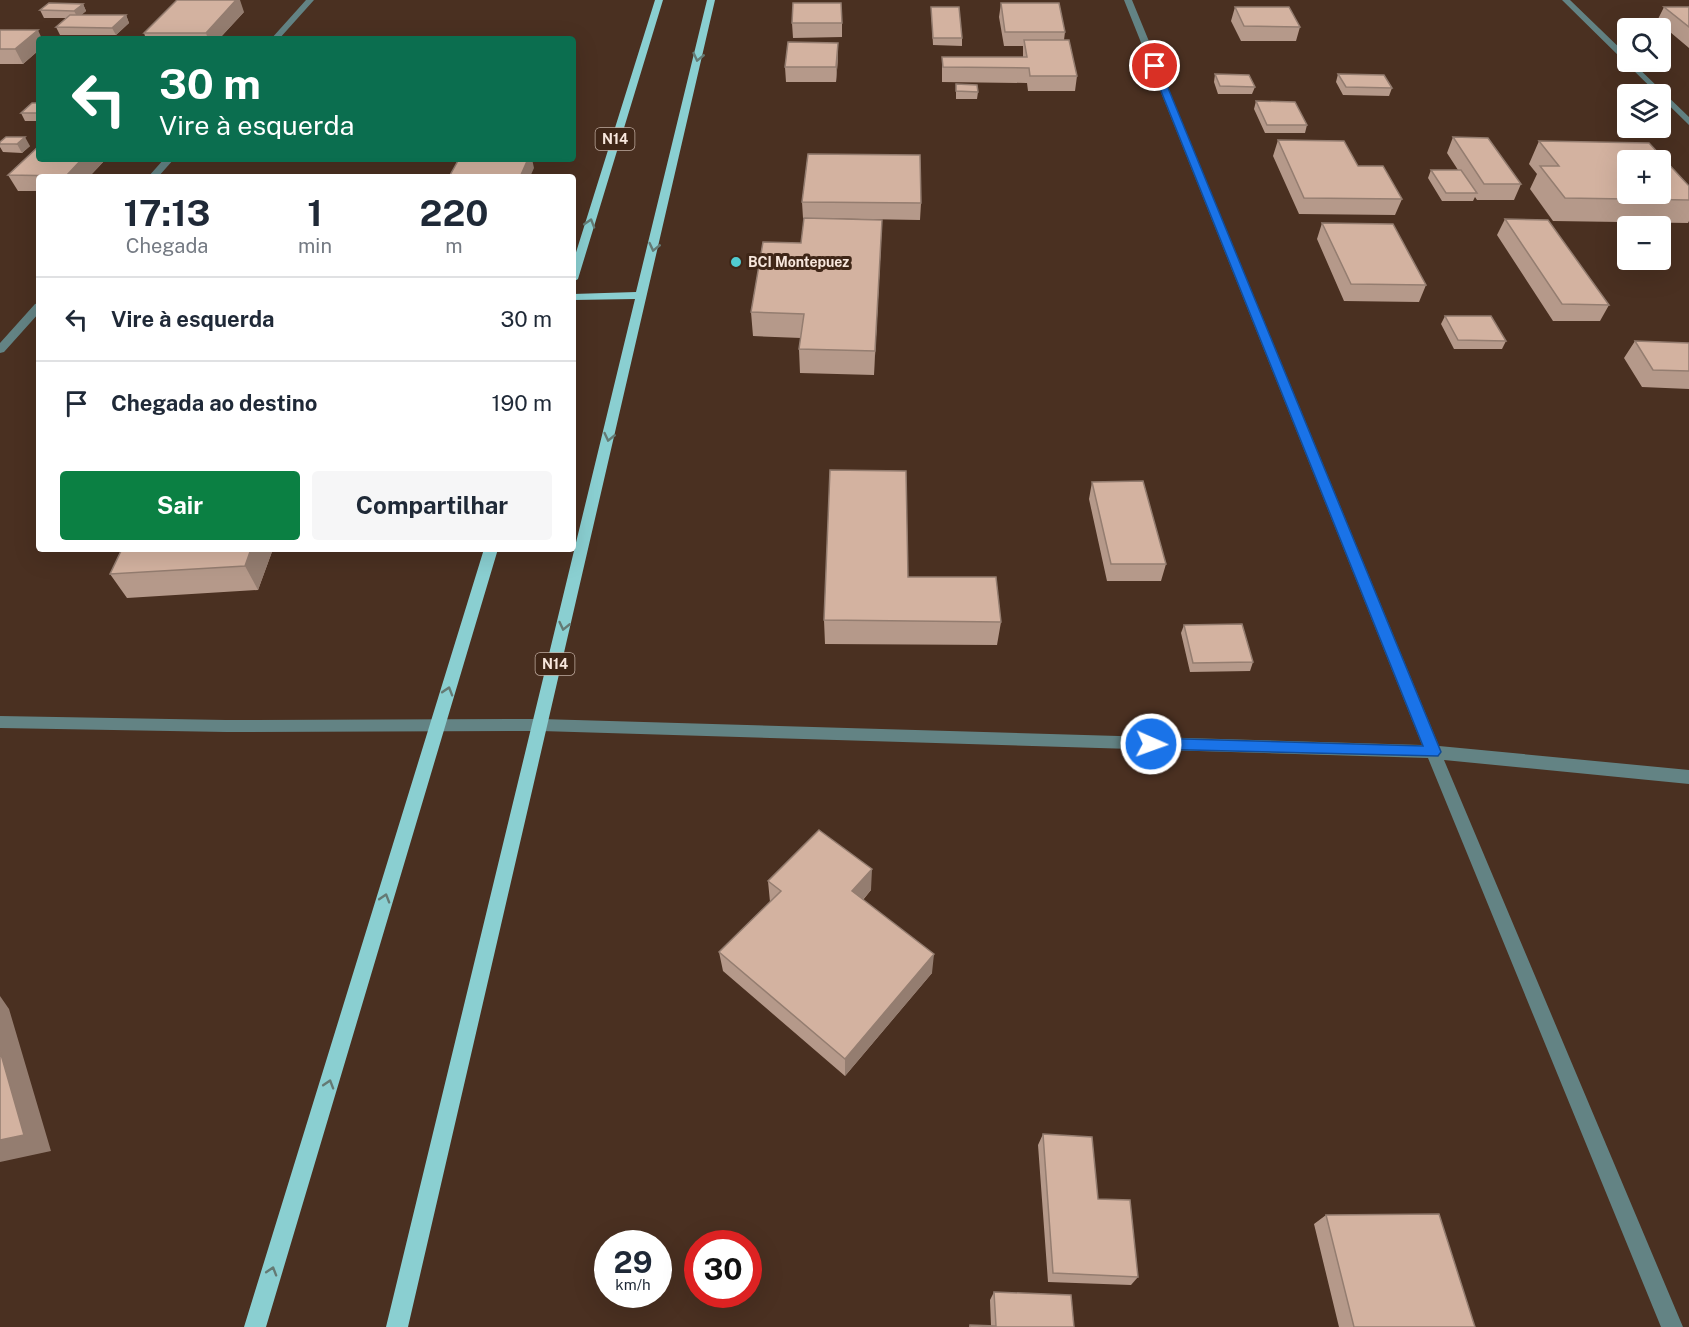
<!DOCTYPE html>
<html lang="pt">
<meta charset="utf-8">
<style>
body{margin:0;font-family:"Public Sans",sans-serif;background:#f6f6f7;color:#1f2937;height:100vh;display:flex;flex-direction:column;font-size:22px;white-space:nowrap}
*{box-sizing:border-box;margin:0}
p{font-size:20px;color:#747a83}
.icon{flex:none;width:33px;height:33px;fill:none;stroke:currentColor;stroke-width:2;stroke-linecap:round;stroke-linejoin:round}
.map{position:relative;flex:1;overflow:hidden}
.drawer{position:absolute;left:36px;top:174px;width:540px;height:378px;display:flex;flex-direction:column;background:#fff;border-radius:6px;box-shadow:0 6px 24px #0002}
.drawer>*{flex:none}
.hud{position:absolute;left:36px;top:36px;width:540px;height:126px;border-radius:6px;box-shadow:0 6px 24px #0002;background:#0b6e4f;color:#fff;overflow:hidden}
.buttons{position:absolute;left:1617px;top:18px;display:grid;gap:12px}
.buttons a{display:grid;place-items:center;width:54px;height:54px;border-radius:6px;background:#fff;box-shadow:0 6px 24px #0002;font-size:30px}
.speed{position:absolute;left:594px;top:1230px;display:flex;gap:12px;font-size:30px;font-weight:700;text-align:center}
.speed>*{display:grid;place-content:center;width:78px;height:78px;border-radius:50%;background:#fff;box-shadow:0 6px 24px #0002;line-height:1}
.speed small{font-size:15px;font-weight:400}
.speed .limit{border:9px solid #d22;background:#fff;color:#111}
.pin{position:absolute;display:grid;place-items:center;width:51px;height:51px;color:#fff;margin:-26px;border:3px solid #fff;border-radius:50%;box-shadow:0 2px 6px #0007}
.me{position:absolute;width:66px;margin:-33px;rotate:92deg;stroke-linejoin:round;filter:drop-shadow(0 0 4px #0008)}
.turn{display:flex;align-items:center;gap:21px;height:126px;padding:0 24px;font-size:27px}
.turn .icon{width:78px;height:78px;stroke-width:2.5}
.turn b{display:block;font-size:42px;line-height:51px}
.eta{display:flex;justify-content:space-evenly;align-items:center;height:102px;text-align:center}
.eta b{font-size:36px;font-weight:700;line-height:42px}
.cta{display:flex;gap:12px;margin-top:auto;padding:12px 24px}
.cta a{flex:1;height:69px;border-radius:6px;background:#0b8043;color:#fff;font-size:24px;font-weight:700;line-height:69px;text-align:center}
.cta a+a{background:#f6f6f7;color:#1f2937}
ul{padding:0;list-style:none}
li{display:flex;align-items:center;gap:18px;height:84px;padding:0 24px;border-top:2px solid #e0e1e3}
li div{flex:1}
li b{display:block;font-size:22px}
li em{font-style:normal}
.map>svg:first-child{display:block}
.lines{fill:none;stroke-linecap:round;stroke-linejoin:round}
.minor{fill:#638384;fill-rule:evenodd}
.major{fill:#8acfd1;fill-rule:evenodd}
.wall{fill:#b5998a}
.shaded-wall{fill:#947d70}
.building{fill:#d3b2a0;stroke:#947d70;stroke-width:1.5;fill-rule:evenodd}
.oneway{stroke:#647a74}
.route{fill:#1a73e8;stroke:#114b97;stroke-width:1.5}
.poi-dot{fill:#51ccd1;stroke:#3f2617;stroke-width:2}
.labels{text-anchor:middle;dominant-baseline:central;stroke-width:6;stroke-linejoin:round;paint-order:stroke}
.shield{fill:#3f2617;stroke:#c0aca1;stroke-width:1.5}
.shield-label{font-size:14px;font-weight:bold;fill:#f7e6dc}
.far-poi-label{font-size:14px;font-weight:bold;fill:#f7e6dc;stroke:#3f2617;text-anchor:start}
</style>
<div class="map">
<svg width="1689" height="1327" viewBox="0 0 1689 1327">
<rect width="100%" height="100%" fill="#4a3021"/>
<g class="lines">
<path class="minor" d="M306,0H314L279,39H271Z
M1124,0H1132L1439,746L1689,770V784L1444,760L1683,1327H1661L1428,758L541,731L226,732L0,728V716L226,720L541,719L1422,745Z
M1562,0H1570L1628,56V62H1632L1689,117V125Z
M164,159H174L158,177H148Z
M39,303V313L4,352L0,353V343L35,304Z"/>
<path class="major" d="M655,0H663L578,279L573,282V262Z
M707,0H715L408,1327H386L635,299L573,300V294L636,292Z
M484,549H498L266,1327H244Z"/>
</g>
<path class="wall" d="M1001,3L1065,32L1064,40L1077,76L1075,91H1028L1027,83L942,82V57H1023V46H1004L999,17Z
M83,4L86,11L81,15H126L129,23L116,35H60L56,27L66,18H44L40,10Z
M931,7L962,38V46L933,45Z
M1235,7L1300,27L1296,41H1241L1231,21Z
M1664,7H1689V48L1657,21Z
M244,12L219,39H146L144,33Z
M792,23H842V37L793,38Z
M0,30L39,39V50L23,64H0Z
M838,43V58L836,82H786L785,67Z
M1215,74L1255,87L1252,94H1218L1214,82Z
M1338,74L1392,88L1389,96L1343,95L1336,82Z
M956,84L978,92L977,99H956Z
M1256,101L1307,125L1305,133H1265L1254,109Z
M39,103V121H25L21,113Z
M1453,137L1521,184L1514,200H1477L1475,197L1473,201H1442L1428,178L1431,170H1458L1447,153Z
M1278,140L1358,166L1402,199L1395,215L1299,214L1273,156Z
M1539,141L1689,186V221L1688,223L1553,221L1530,189L1537,174L1529,164Z
M0,142L30,146L22,153L3,152L0,147Z
M39,159H106L89,177H39V191H18L8,175Z
M802,202L921,203L920,220L803,218Z
M1505,219L1609,305L1600,321H1553L1497,235Z
M1322,223L1426,285L1419,302L1344,301L1317,239Z
M801,243H881L874,375L800,373L799,349L801,338L753,336L751,312Z
M1445,316L1506,341L1502,349H1454L1441,324Z
M1635,341L1689,343V389L1642,387L1624,358Z
M1092,482L1166,564L1161,581H1107L1089,499Z
M122,549H273L258,590L127,598L110,574Z
M908,577L1001,622L997,645L825,644L824,620Z
M1184,625L1253,662L1250,671L1190,672L1181,633Z
M768,881L871,890L863,900L932,973L845,1076L723,971L719,952L770,902Z
M1043,1134L1138,1277L1131,1285L1048,1282L1038,1145Z
M1326,1215L1475,1327H1339L1314,1224Z
M994,1292L1074,1327H969L970,1325L991,1326L990,1300Z"/>
<path class="shaded-wall" d="M236,0H240L244,12L219,39H208L206,33Z
M83,4L86,11L78,18L74,11Z
M126,15L129,23L116,35L112,28Z
M38,30L42,39H39V50L23,64L15,49Z
M838,43V58L836,82V67Z
M25,137L30,146L22,153L17,144Z
M82,159H106L89,177H67L66,176Z
M528,159H532L534,168L530,177H520Z
M882,220L881,243L874,375L875,351Z
M251,549H273L258,590L245,566Z
M872,869L871,890L852,912V891Z
M934,954L932,973L845,1076V1059Z
M0,996L9,1009L51,1151L0,1162Z"/>
<path class="building" d="M177,0H236L206,33H144Z
M49,3L83,4L74,11L40,10Z
M793,3H841L842,23H792Z
M1001,3H1059L1065,32H1005Z
M931,7H959L962,38H933Z
M1235,7H1289L1300,27L1244,26Z
M1664,7H1689V27Z
M70,15H126L112,28L56,27Z
M0,30H38L15,49H0Z
M1024,40H1069L1077,76H1030L1029,68L943,67L942,57H1027Z
M788,42L838,43L836,67H785Z
M1215,74L1249,75L1255,87L1220,86Z
M1338,74L1384,75L1392,88L1346,87Z
M956,84L977,85L978,92L956,91Z
M1256,101L1295,102L1307,125H1267Z
M32,103H39V113H21Z
M6,137H25L17,144H0V142Z
M1453,137L1488,138L1521,184H1484Z
M1278,140L1344,141L1358,166H1383L1402,199L1304,198Z
M1539,141L1649,143L1689,186V200L1565,198L1540,166H1559ZM1628,160H1660V194H1628Z
M39,146V159H82L66,176L8,175Z
M808,154L920,155L921,203L802,202Z
M459,159H528L520,177H449Z
M1431,170H1461L1477,193H1446Z
M804,218L882,220L875,351L799,349L804,314L751,312L763,242L801,243Z
M1505,219L1548,220L1609,305L1562,304Z
M1322,223L1393,224L1426,285L1351,284Z
M1445,316H1491L1506,341L1458,340Z
M1635,341L1689,343V371L1653,370Z
M830,470L906,471L908,577H996L1001,622L824,620Z
M1143,481L1166,564H1111L1092,482Z
M122,549H251L245,566L110,574Z
M1242,624L1253,662L1193,663L1184,625Z
M819,830L872,869L852,891L934,954L845,1059L719,952L781,891L768,881Z
M0,1051L24,1135L0,1140Z
M1043,1134L1092,1137L1098,1199L1130,1200L1138,1277L1053,1273Z
M1439,1214L1475,1327H1354L1326,1215Z
M994,1292L1071,1295L1074,1327H970V1325L996,1326Z"/>
<defs><path id="oneway-chevron" d="M-2-3.5L2.5 0L-2 3.5" fill="none" stroke-width="1.6" stroke-linecap="round" stroke-linejoin="round" transform="scale(1.5)"/></defs>
<g class="oneway">
<use href="#oneway-chevron" transform="translate(698 57) rotate(103)"/>
<use href="#oneway-chevron" transform="translate(590 223) rotate(-73)"/>
<use href="#oneway-chevron" transform="translate(654 247) rotate(103)"/>
<use href="#oneway-chevron" transform="translate(609 437) rotate(103)"/>
<use href="#oneway-chevron" transform="translate(564 626) rotate(103)"/>
<use href="#oneway-chevron" transform="translate(448 691) rotate(-73)"/>
<use href="#oneway-chevron" transform="translate(385 898) rotate(-73)"/>
<use href="#oneway-chevron" transform="translate(329 1084) rotate(-73)"/>
<use href="#oneway-chevron" transform="translate(272 1271) rotate(-73)"/>
</g>
<path class="route" d="M1155,64L1159,66L1441,752L1438,756L1151,749L1144,744L1151,738L1423,746L1151,66Z"/>
<circle class="poi-dot" cx="736" cy="262" r="6"/>
<g class="labels">
<g class="shield">
<rect x="595.5" y="128" width="39" height="22" rx="4.5"/>
<rect x="535.5" y="653" width="39" height="22" rx="4.5"/>
</g>
<g class="shield-label">
<text x="615" y="139">N14</text>
<text x="555" y="664">N14</text>
</g>
<g class="far-poi-label">
<text x="748" y="262">BCI Montepuez</text>
</g>
</g>
</svg>
<div class="buttons">
<a><svg class="icon" aria-label="search" viewBox="0 0 24 24"><circle cx="10" cy="10" r="6"/><path d="M15 15l6 6"/></svg></a>
<a><svg class="icon" aria-label="layers" viewBox="0 0 24 24"><path d="M12 4l9 5-9 5-9-5zM3 14l9 5 9-5"/></svg></a>
<a>+</a>
<a>−</a>
</div>
<div class="speed"><div>29<small>km/h</small></div><div class="limit">30</div></div>
<div class="pin" style="left:1155px;top:66px;background:#d93025"><svg class="icon" aria-label="arrive" viewBox="0 0 24 24"><path d="M6 21V4h12l-3 4 3 4H6"/></svg></div>
<svg class="me" style="left:1151px;top:744px" viewBox="-20 -20 40 40"><circle r="17" fill="#1a73e8" stroke="#fff" stroke-width="3"/><path d="M0-11L8 9 0 5-8 9z" fill="#fff"/></svg>
<div class="hud">
<div class="turn"><svg class="icon" aria-label="left" viewBox="0 0 24 24"><path d="M17 20v-9H6M10 6l-5 5 5 5"/></svg><div><b>30 m</b>Vire à esquerda</div></div>
</div>
<section class="drawer">
<div class="eta">
<div><b>17:13</b><p>Chegada</p></div>
<div><b>1</b><p>min</p></div>
<div><b>220</b><p>m</p></div>
</div>
<ul>
<li><svg class="icon" aria-label="left" viewBox="0 0 24 24"><path d="M17 20v-9H6M10 6l-5 5 5 5"/></svg><div><b>Vire à esquerda</b></div><em>30 m</em></li>
<li><svg class="icon" aria-label="arrive" viewBox="0 0 24 24"><path d="M6 21V4h12l-3 4 3 4H6"/></svg><div><b>Chegada ao destino</b></div><em>190 m</em></li>
</ul>
<div class="cta"><a>Sair</a><a>Compartilhar</a></div>
</section>
</div>
